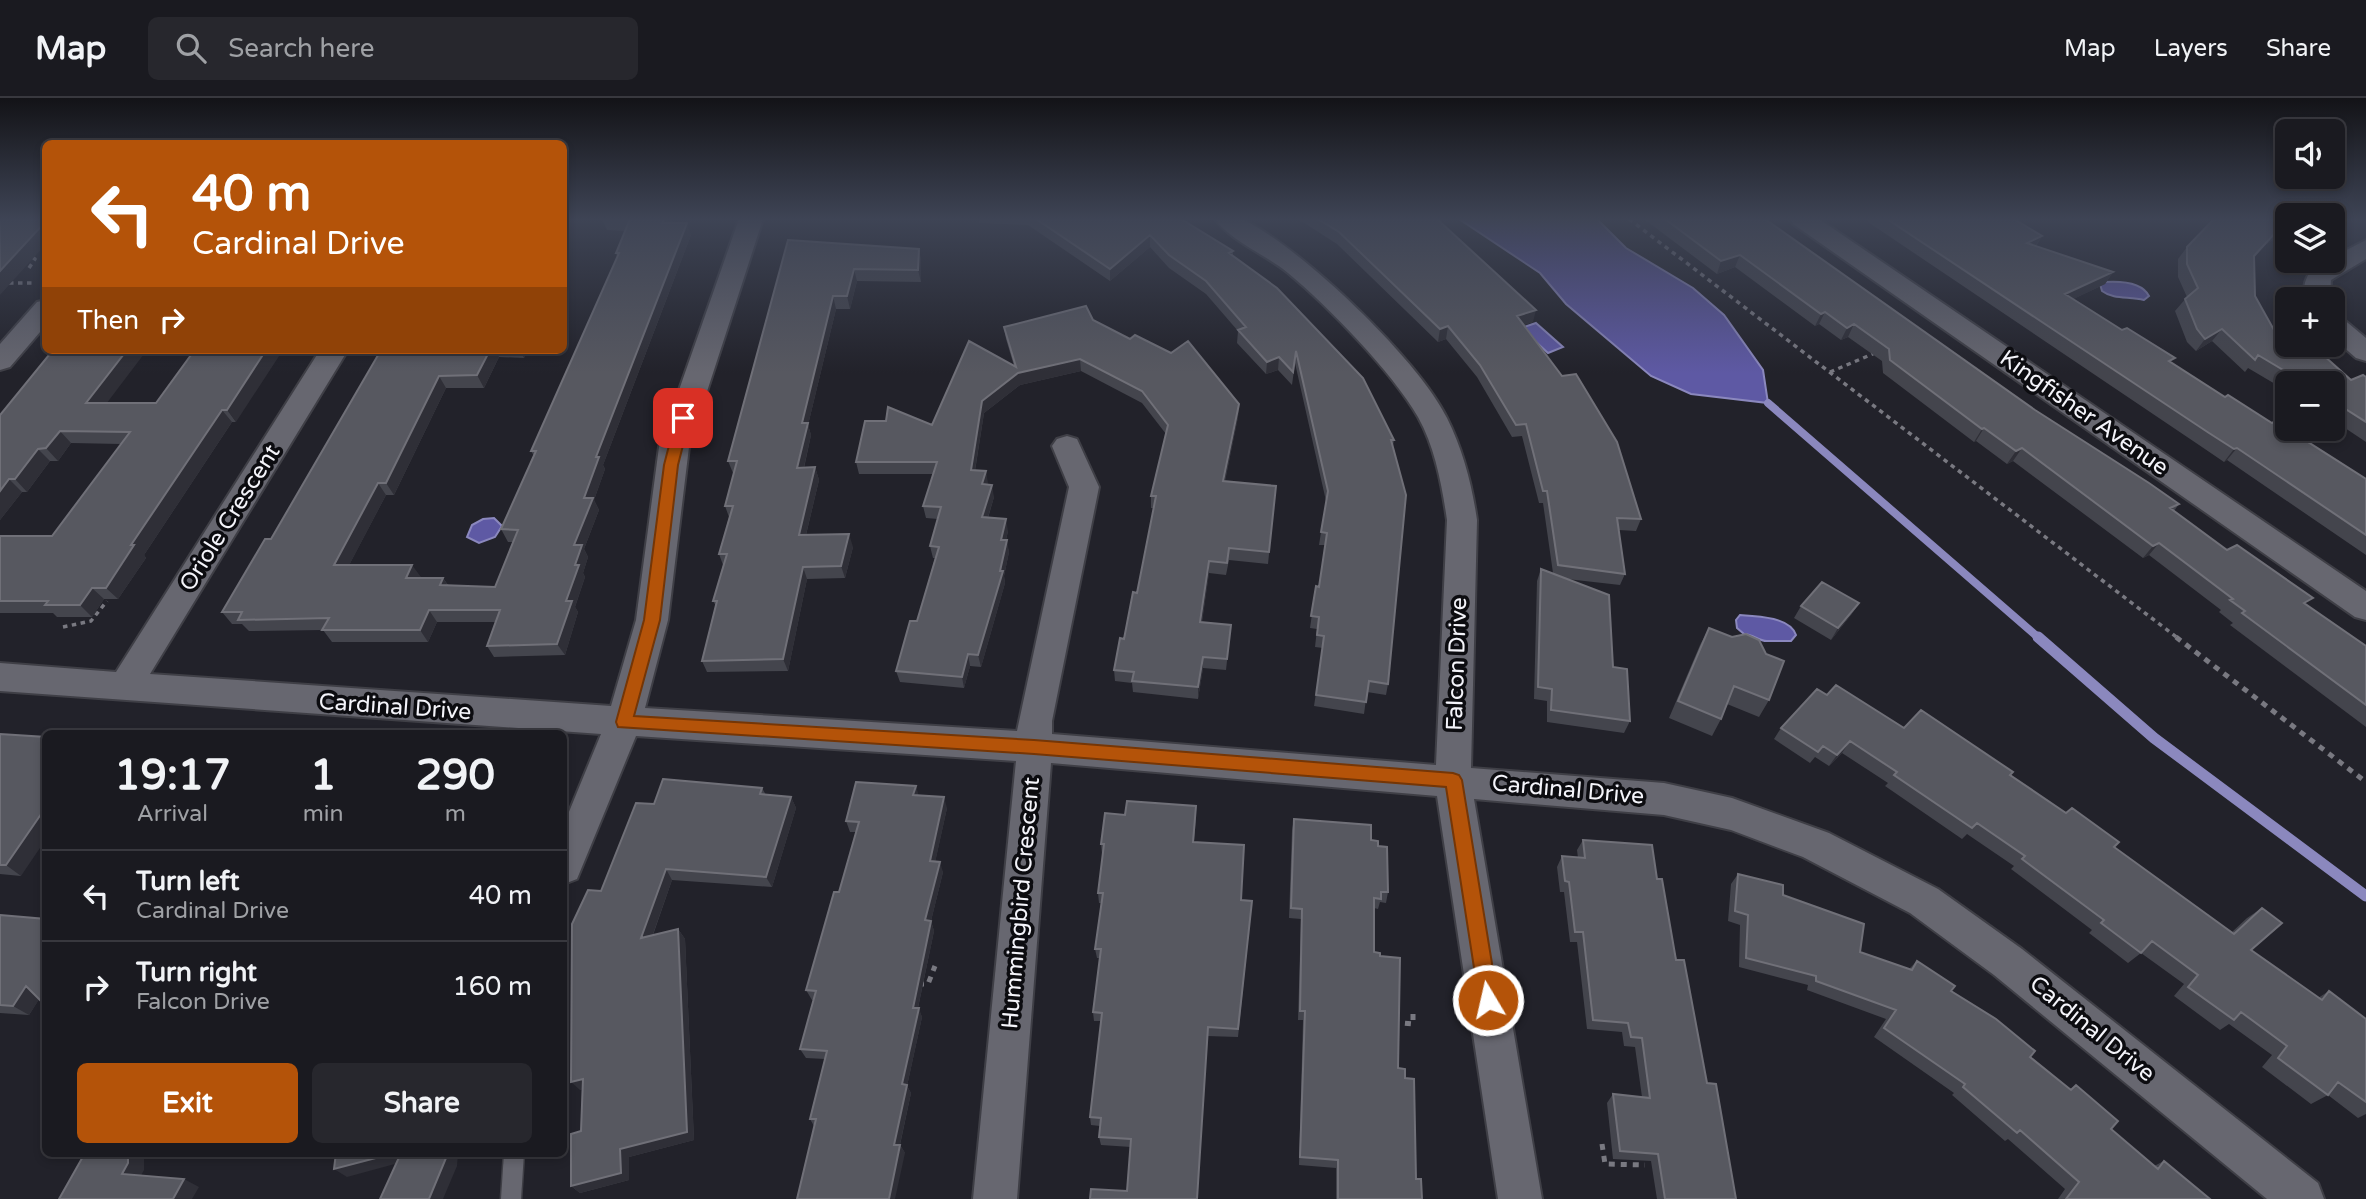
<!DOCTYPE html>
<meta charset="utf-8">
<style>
body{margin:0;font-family:"Varela Round",sans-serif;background:#27272d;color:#f1f3f6;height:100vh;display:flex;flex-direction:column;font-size:26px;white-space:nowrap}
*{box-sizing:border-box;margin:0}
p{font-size:23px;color:#9fa1a5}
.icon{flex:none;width:38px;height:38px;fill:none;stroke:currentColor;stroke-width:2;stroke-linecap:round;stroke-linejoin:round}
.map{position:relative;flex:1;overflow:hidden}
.sheet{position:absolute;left:42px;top:632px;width:525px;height:427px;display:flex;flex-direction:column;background:#1a1a20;border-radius:10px;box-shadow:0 4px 10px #0003,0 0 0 2px #38383e}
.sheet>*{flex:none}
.hud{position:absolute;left:42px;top:42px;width:525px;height:214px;border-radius:10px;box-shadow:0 4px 10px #0003,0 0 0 2px #38383e;background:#b45309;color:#fff;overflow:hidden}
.tools{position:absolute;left:2275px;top:21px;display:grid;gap:14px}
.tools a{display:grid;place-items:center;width:70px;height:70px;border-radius:10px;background:#1a1a20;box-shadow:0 4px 10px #0003,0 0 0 2px #38383e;font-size:35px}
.pin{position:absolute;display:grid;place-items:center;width:60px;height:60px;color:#fff;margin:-30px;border-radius:14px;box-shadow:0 4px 10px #0006}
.me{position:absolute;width:77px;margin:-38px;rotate:351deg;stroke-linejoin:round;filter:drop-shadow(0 0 5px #0008)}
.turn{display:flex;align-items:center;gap:24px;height:147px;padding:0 35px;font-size:32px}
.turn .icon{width:91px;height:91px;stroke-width:2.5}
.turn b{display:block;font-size:49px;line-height:60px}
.then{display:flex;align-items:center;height:66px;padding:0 35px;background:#0003;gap:14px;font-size:26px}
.eta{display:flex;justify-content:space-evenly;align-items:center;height:119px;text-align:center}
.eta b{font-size:42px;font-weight:700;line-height:49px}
.action{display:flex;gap:14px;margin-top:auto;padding:14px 35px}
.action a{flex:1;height:80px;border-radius:10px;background:#b45309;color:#fff;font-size:28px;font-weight:700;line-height:80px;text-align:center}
.action a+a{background:#27272d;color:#f1f3f6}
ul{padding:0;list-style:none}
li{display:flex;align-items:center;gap:21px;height:91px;padding:0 35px;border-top:2px solid #38383e}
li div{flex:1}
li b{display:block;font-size:26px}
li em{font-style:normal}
header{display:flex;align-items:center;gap:42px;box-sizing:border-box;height:98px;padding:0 35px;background:#1a1a20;border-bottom:2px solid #38383e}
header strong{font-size:33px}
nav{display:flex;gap:38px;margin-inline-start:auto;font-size:24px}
.search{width:490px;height:63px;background:#27272d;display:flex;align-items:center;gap:18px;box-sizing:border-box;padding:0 24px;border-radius:10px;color:#9fa1a5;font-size:26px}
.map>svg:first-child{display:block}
.water{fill:#5e59a4;stroke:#8b88be;stroke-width:2}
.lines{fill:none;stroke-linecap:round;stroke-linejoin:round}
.stream-far1{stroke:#8b88be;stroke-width:8}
.stream{stroke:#8b88be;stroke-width:11}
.service-casing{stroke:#3f3f46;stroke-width:3}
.minor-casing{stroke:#3f3f46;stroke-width:4}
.path-far1{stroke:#797981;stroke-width:3.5;stroke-dasharray:4.5 4.5;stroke-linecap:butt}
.path{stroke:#797981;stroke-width:5;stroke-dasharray:6 6;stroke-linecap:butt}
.service{fill:#676770;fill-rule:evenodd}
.minor{fill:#676770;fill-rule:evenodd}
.wall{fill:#44454d}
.shaded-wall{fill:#2f2f37}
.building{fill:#575860;stroke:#707078;stroke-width:2}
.route{fill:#b45309;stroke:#753606;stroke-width:2}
.labels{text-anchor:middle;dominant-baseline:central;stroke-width:7;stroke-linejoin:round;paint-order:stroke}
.street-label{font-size:23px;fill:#f4f4fa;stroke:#0c0c10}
</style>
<header>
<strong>Map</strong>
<div class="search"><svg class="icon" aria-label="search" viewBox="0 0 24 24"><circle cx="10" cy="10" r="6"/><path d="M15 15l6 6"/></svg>Search here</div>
<nav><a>Map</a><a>Layers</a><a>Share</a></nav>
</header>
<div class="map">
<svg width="2366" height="1101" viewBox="0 0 2366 1101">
<rect width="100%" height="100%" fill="#22222a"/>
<path class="water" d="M1459,121H1597L1626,150L1693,190L1724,217L1763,272L1768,305L1691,296L1651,278L1566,206L1540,175Z
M2104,184C2119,183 2142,184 2149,198L2144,202C2129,198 2114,202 2102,193L2100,186Z
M1536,225L1563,249L1548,255L1521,230Z
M494,420L502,428L495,439L479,445L467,439L472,427L483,421Z
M1740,517C1757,518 1790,519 1796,537L1791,543C1783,543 1775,543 1767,543C1758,543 1753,536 1744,536L1737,530L1736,522Z"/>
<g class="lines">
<path class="stream-far1" d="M1768,305L2040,541"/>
<path class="stream" d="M2038,539L2154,640L2366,798"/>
<g class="service-casing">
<path id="service" d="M504,1055H524L521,1101H501Z"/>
</g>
<g class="minor-casing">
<path id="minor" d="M739,121H763L689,349L668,522L645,610L1017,633L1069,389L1052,348L1057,341L1067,338L1077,341L1099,389L1052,623V636L1436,667L1447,422C1442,388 1435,349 1418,319C1392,274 1329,209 1288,175C1268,158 1229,142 1215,121C1224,121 1238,119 1246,123C1304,153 1418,261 1447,320C1463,352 1472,387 1477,422L1471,670L1664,685L1732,700L1829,735L1938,791L2022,851L2318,1085L2324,1101H2267L1994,877L1910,815L1803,759L1731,732L1664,717L1474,701L1542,1101H1498L1437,698L1051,665L1017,1101H973L1016,663L636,638L577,781L564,786V726L601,636L0,593V565L116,574L320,252H348L150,576L611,608L636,522L659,349Z
M1790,121H1819L2366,493V522L2355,519L1793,126Z
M2366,142V161L2331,182L2330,201H2304C2302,182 2311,163 2333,163V159Z
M46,202V227L10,269L0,272V246L37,204Z
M2333,218L2342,220L2366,240V263L2356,260L2333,240Z"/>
</g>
<path class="path-far1" d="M1629,121L2179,541
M29,170L35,161L30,158
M0,185H36
M1830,274L1875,255
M63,529L91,523L107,503"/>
<path class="path" d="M2176,539L2366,684
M918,886H928L935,868
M1393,924L1413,926V915
M1602,1046L1605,1066L1645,1067"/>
<use href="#service" class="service"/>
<use href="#minor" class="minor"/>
</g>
<path class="wall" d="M602,121H673L672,125L691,137L603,367L605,371L594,402L599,412L584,451L588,459L583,475L585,479L575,509L578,514L565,557L494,559L487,548L495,524H437L428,544H332L323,532L249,533L242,526H232L222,514L271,441L381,252H528L524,260L499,259L484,290H446L394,397H386L349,467L421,479L420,480H443L448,487L495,489L513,444H508L501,431L534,358L531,353L617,159L616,155L625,133L607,132Z
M979,121H1181L1233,153V158L1394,342L1393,348L1388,586L1386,597L1367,594L1364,616L1314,608L1323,550L1315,549L1317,531L1310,530L1316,488L1319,489L1325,447H1319L1326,403L1295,265L1292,287L1278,272L1266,276L1237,245L1238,233L1206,196L1169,170L1150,149L1110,183L1028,127L979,125Z
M1298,121H1437L1533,224L1523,227L1641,421L1636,433L1619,432L1625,476L1620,487L1567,481L1613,569L1630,623L1624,635L1547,624V603L1534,601L1537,483L1541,471L1553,475L1543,405H1539L1522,338L1512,339L1477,279L1446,241L1438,244L1337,146Z
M1644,121H1765L2035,312L2179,406L2174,413L2227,452L2366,548V629L2230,527L2233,525L2219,514L2221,512L2149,457L2143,460L2013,363L2007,366L1976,343L1974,344L1883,275L1882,263L1848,239L1841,242L1819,226L1815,228L1735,169L1717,176Z
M1869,121H2014L2042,138L2036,148L2113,174L2105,186L2073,201L2225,299L2366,381V457L2227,362L2224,364L2199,347L1868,124Z
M2287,121V133L2265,147L2254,160L2255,198L2274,232L2351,282L2366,279V344L2333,322V285H2287V293L2248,270L2245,274L2212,243L2196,253L2187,244L2175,213L2187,199L2178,179V161L2187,149Z
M788,142L919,151L921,163V184L857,183L850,211H836L808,327L811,337L804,370L815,369L819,382L806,437L853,449L845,480L807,481L788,573L707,574L702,563L716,508L713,503L723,467L719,456L729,419L725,408L734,375H733L728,363Z
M1093,222L1239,306L1238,319L1225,383L1276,388L1268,466L1229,462L1226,477L1209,475L1202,524L1231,527L1226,572L1203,570L1198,601L1133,594L1132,585L1115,583L1114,572L1137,495L1154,410H1151V398L1166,336L1142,305L1081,273L1020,287L984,315L975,373H986L987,387L994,399L988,420L1008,433L1006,442L1009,454L1004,478L1005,485L981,569L970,568L964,590L900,584L896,573L917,523L935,460H933L930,448L938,421L926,420L923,408L933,376H859L856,364L932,327L1014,268L1006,241L1004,229Z
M191,257L236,324H232L144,457L146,460L118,501H104L92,519H57L53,515H0V438H52L121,346L71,345L58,363H50L27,394H22L0,422V317L106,305H156Z
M1859,505L1851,517L1831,542L1794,520L1801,508Z
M1709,530L1732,539L1769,602L1759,619L1727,606L1721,621L1712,638L1669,620L1700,547Z
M1827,597L1904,630L2010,677L2114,749L2232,834L2247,820L2262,810L2251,852L2318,900L2329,893L2366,921V1016L2358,1020L2328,997L2311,1006L2262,969L2272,957L2229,926L2220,932L2174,898L2184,886L2141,855L2128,865L2089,835L2092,832L2011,771L2014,768L1967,736L1962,741L1885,688L1888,685L1842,655L1829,668L1815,659L1810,665L1774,641L1781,630Z
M0,636L21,778L0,776Z
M916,688L918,698L947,710L935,764L943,774L931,823L934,833L918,910L922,919L907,988L911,995L900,1047L905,1055L814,1028L810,1021L825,961L806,960L800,951L813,902H812L806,892L839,794L856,734H850L846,723Z
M762,690L766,697L791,699L796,710L772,789L672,782L653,837L678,831L685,841L694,1042L629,1059V1082L580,1095L571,1088L581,1033L582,991L580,992L601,793L654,706Z
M1125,717L1196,719L1194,744L1241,802L1252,803L1238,939L1207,938L1127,1093L1131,1049L1101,1047L1099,1039L1100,1028L1091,1027L1090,1019L1101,923H1094L1093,914L1100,860H1097L1095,851L1102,805H1099L1098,795L1103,757L1102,756L1101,746Z
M1294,721L1371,742L1378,748L1388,794L1386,805L1380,804L1378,811L1374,810V854L1398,970L1405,980L1416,1081L1422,1101H1336V1070L1299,1067L1303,922H1298L1301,821L1289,820L1292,732Z
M1583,742L1657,781L1707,985L1736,1101H1657L1651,1063L1613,1061L1607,1005L1613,996L1642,999L1635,949L1624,948L1622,934L1587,931L1577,844H1570L1564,794H1560L1557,769L1562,758L1578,760L1577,752Z
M1738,776L1783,797L1860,854L1909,871L1917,863L1951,893L2070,991L2076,987L2111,1031L2154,1068L2164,1063L2210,1101H2058L2065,1091L2008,1041L2005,1043L1952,997L1954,995L1874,939L1886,921L1807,892L1808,887L1739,869L1740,827L1728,823L1731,786Z
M0,817L39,901L29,917L0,915Z"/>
<path class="shaded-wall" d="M664,121H673L666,137L662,125Z
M46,123V146L0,197V173Z
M687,125L691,137L603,367L605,371L594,402L599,412L584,451L588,459L583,475L585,479L575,509L578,514L565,557L557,546L575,467L574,447L584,400L596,359Z
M2287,127V133L2265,147L2245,170L2275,135Z
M1150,137V149L1110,183V171Z
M2042,138L2034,150L2027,145Z
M919,151L921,163V184L918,172Z
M1740,157L1735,169L1717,176L1721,163Z
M854,171L857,183L850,211L847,198Z
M2113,174L2105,186L2057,209L2065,196Z
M833,198L836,211L808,327L811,337L801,382L797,370L802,325Z
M1536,212L1533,224L1513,231L1517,218Z
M1825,214L1819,226L1815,228L1821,216Z
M1854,226L1848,239L1841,242L1847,230Z
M1448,228L1446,241L1438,244L1440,231Z
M2222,231L2212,243L2196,253L2205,241Z
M127,252H147L97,318L86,305Z
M266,252H283L236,324L227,312Z
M490,252H495L499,259L484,290L477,277Z
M520,252H528L524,260Z
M1279,259L1278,272L1266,276L1267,264Z
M1080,261L1081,273L1020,287L984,315L973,384L971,372L982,303L1018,275Z
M439,278L446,290L394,397L386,385Z
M1239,306L1238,319L1222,395L1223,383Z
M222,312L232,324L144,457L146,460L118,501L106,490L131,447Z
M1984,330L1976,343L1974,344L1982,331Z
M60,333L71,345L58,363L46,350Z
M2022,350L2013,363L2007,366L2016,353Z
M2237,350L2227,362L2224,364L2234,351Z
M38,351L50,363L27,394L15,381Z
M815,369L819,382L803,449L799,437Z
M986,373L988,385L984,398L982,386Z
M9,381L22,394L0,422V393Z
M378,385L386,397L343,479L334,467Z
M992,387L994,399L984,432L982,419Z
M1006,421L1008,433L1003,454L1001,442Z
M849,436L853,449L845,480L841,468Z
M1007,442L1009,454L1004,478L1005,485L981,569L978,557L1000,473Z
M2159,445L2149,457L2143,460L2153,448Z
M1209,463V475L1200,535V524Z
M412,467L421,479L415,492L406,480Z
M803,469L807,481L788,573L783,561Z
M443,480L451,492L440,487Z
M92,490L104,501L92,519L80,507Z
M1859,505L1851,517L1831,542L1838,530Z
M429,512L437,524L428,544L420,532Z
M968,556L970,568L964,590L962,579Z
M1203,559V570L1198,601V589Z
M1850,643L1842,655L1829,668L1837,657Z
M916,688L919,699L913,697Z
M791,699L796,710L772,789L766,779Z
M944,699L947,710L933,774L930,763Z
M46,709V741L21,778L6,767Z
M940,764L943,774L931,823L934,833L916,919L913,910L925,822Z
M666,771L672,782L648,850L641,840Z
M678,831L685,841L694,1042L629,1059V1082L580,1095L571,1088L620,1051Z
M26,888L42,897L29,917L13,908Z
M919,910L922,919L907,988L911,995L898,1055L894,1047L902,986Z
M583,981L591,989L580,992L571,984Z
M900,1047L905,1055L895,1101H889Z
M128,1055H137L144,1058V1072L138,1083L122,1076Z
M395,1055H404L413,1061L347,1079L334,1071Z
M446,1055H458L457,1068L443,1101H429Z
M184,1081L199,1089L192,1101H173Z"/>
<path class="building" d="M0,121H46V123L0,173Z
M630,121H664L662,125H687L596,359H599L584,400H593L574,447H582L575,467H579L566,503H572L557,546L487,548L500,512H429L420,532H322L329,520L238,522L242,514H222L265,441H271L381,252H490L477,277L439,278L386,385H378L334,467H412L406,480H443L440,487L495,489L518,432L501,431L536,353H531L619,155H616Z
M1036,121H1181L1233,153L1229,155L1277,190L1363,280L1394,342H1391L1406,397L1388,586L1369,583L1366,604L1316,597L1324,538L1317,537L1319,519L1311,518L1316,488L1319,489L1327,435L1321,434L1328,393L1296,253L1293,274L1279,259L1267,264L1238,232L1246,229L1206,183L1169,157L1150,137L1110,171Z
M1318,121H1437L1536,212L1517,218L1562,278L1576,276L1617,344L1641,421L1617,420L1625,476L1558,467L1547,393H1543L1526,326L1516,327L1480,267L1448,228L1440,231L1339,134Z
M1665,121H1765L2035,312L2149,385L2179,406L2170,410L2227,452L2237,447L2313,500L2304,505L2366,548V607L2242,515L2245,513L2230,502L2233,501L2159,445L2153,448L2022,350L2016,353L1984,330L1982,331L1890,262L1889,251L1854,226L1847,230L1825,214L1821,216L1740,157L1721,163Z
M1887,121H2014L2042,138L2027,145L2113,174L2065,196L2122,232L2127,230L2175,260L2169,263L2225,299L2228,297L2272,325L2275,323L2366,381V437L2237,350L2234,351L2209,335Z
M2214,121H2287V127L2275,135L2254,158L2255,198L2274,232L2287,231V247H2312L2351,282L2363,277L2366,279V324L2333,303V285H2305L2258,257L2255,262L2222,231L2205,241L2197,231L2185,201L2198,190L2187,166V149Z
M788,142L919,151L918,172L854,171L847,198H833L802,325H808L797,370L815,369L799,437L849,436L841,468L803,469L783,561L702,563L717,503H713L727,456H719L733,408H725L737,363H728Z
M1086,208L1093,222L1130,241L1135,237L1171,255L1188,243L1239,306L1223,383L1276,388L1269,454L1229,450L1227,465L1209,463L1200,524L1231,527L1227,561L1203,559L1198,589L1132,583L1134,574L1114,572L1120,540L1124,541L1133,494L1137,495L1156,398H1151L1168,327L1142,293L1080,261L1018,275L982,303L971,372L986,373L982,386L992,387L982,419L1006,421L1001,442H1007L1000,473H1003L978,557L968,556L962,579L896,573L910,523H917L939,449L930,448L941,409L923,408L937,364H856L865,323H886L888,309L932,327L969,243L1016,269L1004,229Z
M53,252H127L86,305H156L191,257H197L200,252H266L227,312H222L131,447H134L106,490H92L80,507H45L48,503H0V438H52L130,334L60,333L46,350L38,351L15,381H9L0,393V317Z
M1541,471L1609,497L1613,569L1627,571L1630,623L1551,612L1552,591L1538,589Z
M1822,484L1859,505L1838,530L1801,508Z
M1709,530L1732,539L1746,536L1759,542L1766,556L1784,563L1769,602L1734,588L1721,621L1678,603Z
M1836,587L1904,630L1921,612L2013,674L2010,677L2066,715L2072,710L2119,744L2114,749L2234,836L2262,810L2282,825L2251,852L2322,902L2329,893L2366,921V1004L2338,984L2328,997L2278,960L2287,948L2241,914L2234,922L2188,889L2198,877L2152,843L2141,855L2101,825L2104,822L2022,761L2025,758L1977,725L1972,730L1894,677L1897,674L1850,643L1837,657L1823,648L1818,654L1781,630L1817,591L1827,597Z
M0,636L46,639V709L6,767H0Z
M663,681L762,690L760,696L791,699L766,779L666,771L641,840L678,831L687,1034L620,1051L621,1075L571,1088V1036L581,1033L583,981L571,984L572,826L588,792L601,793L636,705L654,706Z
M856,684L916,688L913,697L944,699L930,763L940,764L925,822L931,823L913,910H919L902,986L907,987L894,1047H900L889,1101H797L816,1021H810L827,953L800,951L816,893L806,892L834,794H839L859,724L846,723Z
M1127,703L1196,708L1193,744L1244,747L1241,802L1252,803L1238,931L1208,929L1197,1101H1090L1091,1091L1127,1093L1131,1041L1099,1039L1101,1020L1090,1019L1102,915L1093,914L1101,851H1095L1103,795H1098L1104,746H1101L1105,715L1125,717Z
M1294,721L1371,727V742L1378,743V748L1387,749L1388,794H1381V801L1374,800V854L1380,855V858L1400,860L1398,970L1405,971V980L1414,981L1416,1081H1421L1422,1101H1338V1062L1300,1059L1305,913H1300L1302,811L1291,810Z
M1583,742L1652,747L1657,781H1662L1676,862H1684L1707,985L1716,986L1736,1101H1665L1658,1056L1620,1053L1613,996L1650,1000L1642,940L1631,939L1628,925L1593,922L1583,834H1575L1569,784L1565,783L1562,758L1585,760Z
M1738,776L1783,787V797L1864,826L1860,854L1912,872L1917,863L1955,888L1951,893L1996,921L2035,953L2030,959L2071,992L2076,987L2118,1023L2111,1031L2158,1071L2164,1063L2210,1101H2066L2079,1084L2020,1032L2017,1035L1963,989L1965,986L1884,930L1896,912L1816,883V878L1746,860L1748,817L1735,813Z
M0,817L46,821V908L26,888L13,908L0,907Z
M85,1055H128V1065L122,1076L184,1081L173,1101H59Z
M336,1055H395L334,1071Z
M401,1055H446V1060L429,1101H380Z"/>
<linearGradient id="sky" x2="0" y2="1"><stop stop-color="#131317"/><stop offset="0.44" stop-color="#3e4455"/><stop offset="1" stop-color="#3e4455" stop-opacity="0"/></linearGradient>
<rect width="2366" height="275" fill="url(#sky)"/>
<path class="route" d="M683,315L690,320L678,367L660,522L634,618L1034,642L1453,675L1459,677L1462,682L1498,902L1495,908L1488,911L1482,908L1479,902L1446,689L1034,656L618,629L616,624L644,522L664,367L676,320Z"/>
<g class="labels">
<g class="street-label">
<text transform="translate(2084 315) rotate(35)">Kingfisher Avenue</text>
<text transform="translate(230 420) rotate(-58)">Oriole Crescent</text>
<text transform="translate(1457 566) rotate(-88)">Falcon Drive</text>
<text transform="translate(395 609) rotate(4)">Cardinal Drive</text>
<text transform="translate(1568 692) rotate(5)">Cardinal Drive</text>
<text transform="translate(1021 805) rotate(-85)">Hummingbird Crescent</text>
<text transform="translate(2092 931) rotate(39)">Cardinal Drive</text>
</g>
</g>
</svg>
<div class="tools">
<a><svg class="icon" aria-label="sound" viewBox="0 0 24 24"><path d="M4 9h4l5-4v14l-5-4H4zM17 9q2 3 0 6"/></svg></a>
<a><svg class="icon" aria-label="layers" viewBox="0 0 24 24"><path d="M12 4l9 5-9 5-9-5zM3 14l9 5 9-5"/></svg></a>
<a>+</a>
<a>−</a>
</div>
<div class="pin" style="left:683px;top:320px;background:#d93025"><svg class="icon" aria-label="arrive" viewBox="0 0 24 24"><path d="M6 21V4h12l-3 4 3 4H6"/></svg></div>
<svg class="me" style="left:1488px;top:902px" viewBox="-20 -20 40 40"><circle r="17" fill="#b45309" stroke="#fff" stroke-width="3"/><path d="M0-11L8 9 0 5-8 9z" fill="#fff"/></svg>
<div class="hud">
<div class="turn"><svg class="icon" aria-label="left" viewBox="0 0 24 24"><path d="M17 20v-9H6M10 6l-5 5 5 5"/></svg><div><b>40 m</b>Cardinal Drive</div></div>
<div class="then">Then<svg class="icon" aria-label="right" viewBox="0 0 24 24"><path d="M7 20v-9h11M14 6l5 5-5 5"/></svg></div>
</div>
<section class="sheet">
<div class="eta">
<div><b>19:17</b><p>Arrival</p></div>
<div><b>1</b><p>min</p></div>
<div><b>290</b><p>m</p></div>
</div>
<ul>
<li><svg class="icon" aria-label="left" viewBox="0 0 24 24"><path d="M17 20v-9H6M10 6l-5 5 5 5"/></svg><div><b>Turn left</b><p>Cardinal Drive</p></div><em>40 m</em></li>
<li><svg class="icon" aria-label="right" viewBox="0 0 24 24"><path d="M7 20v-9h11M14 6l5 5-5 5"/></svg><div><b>Turn right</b><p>Falcon Drive</p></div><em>160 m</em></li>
</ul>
<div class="action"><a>Exit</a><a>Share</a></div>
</section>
</div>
